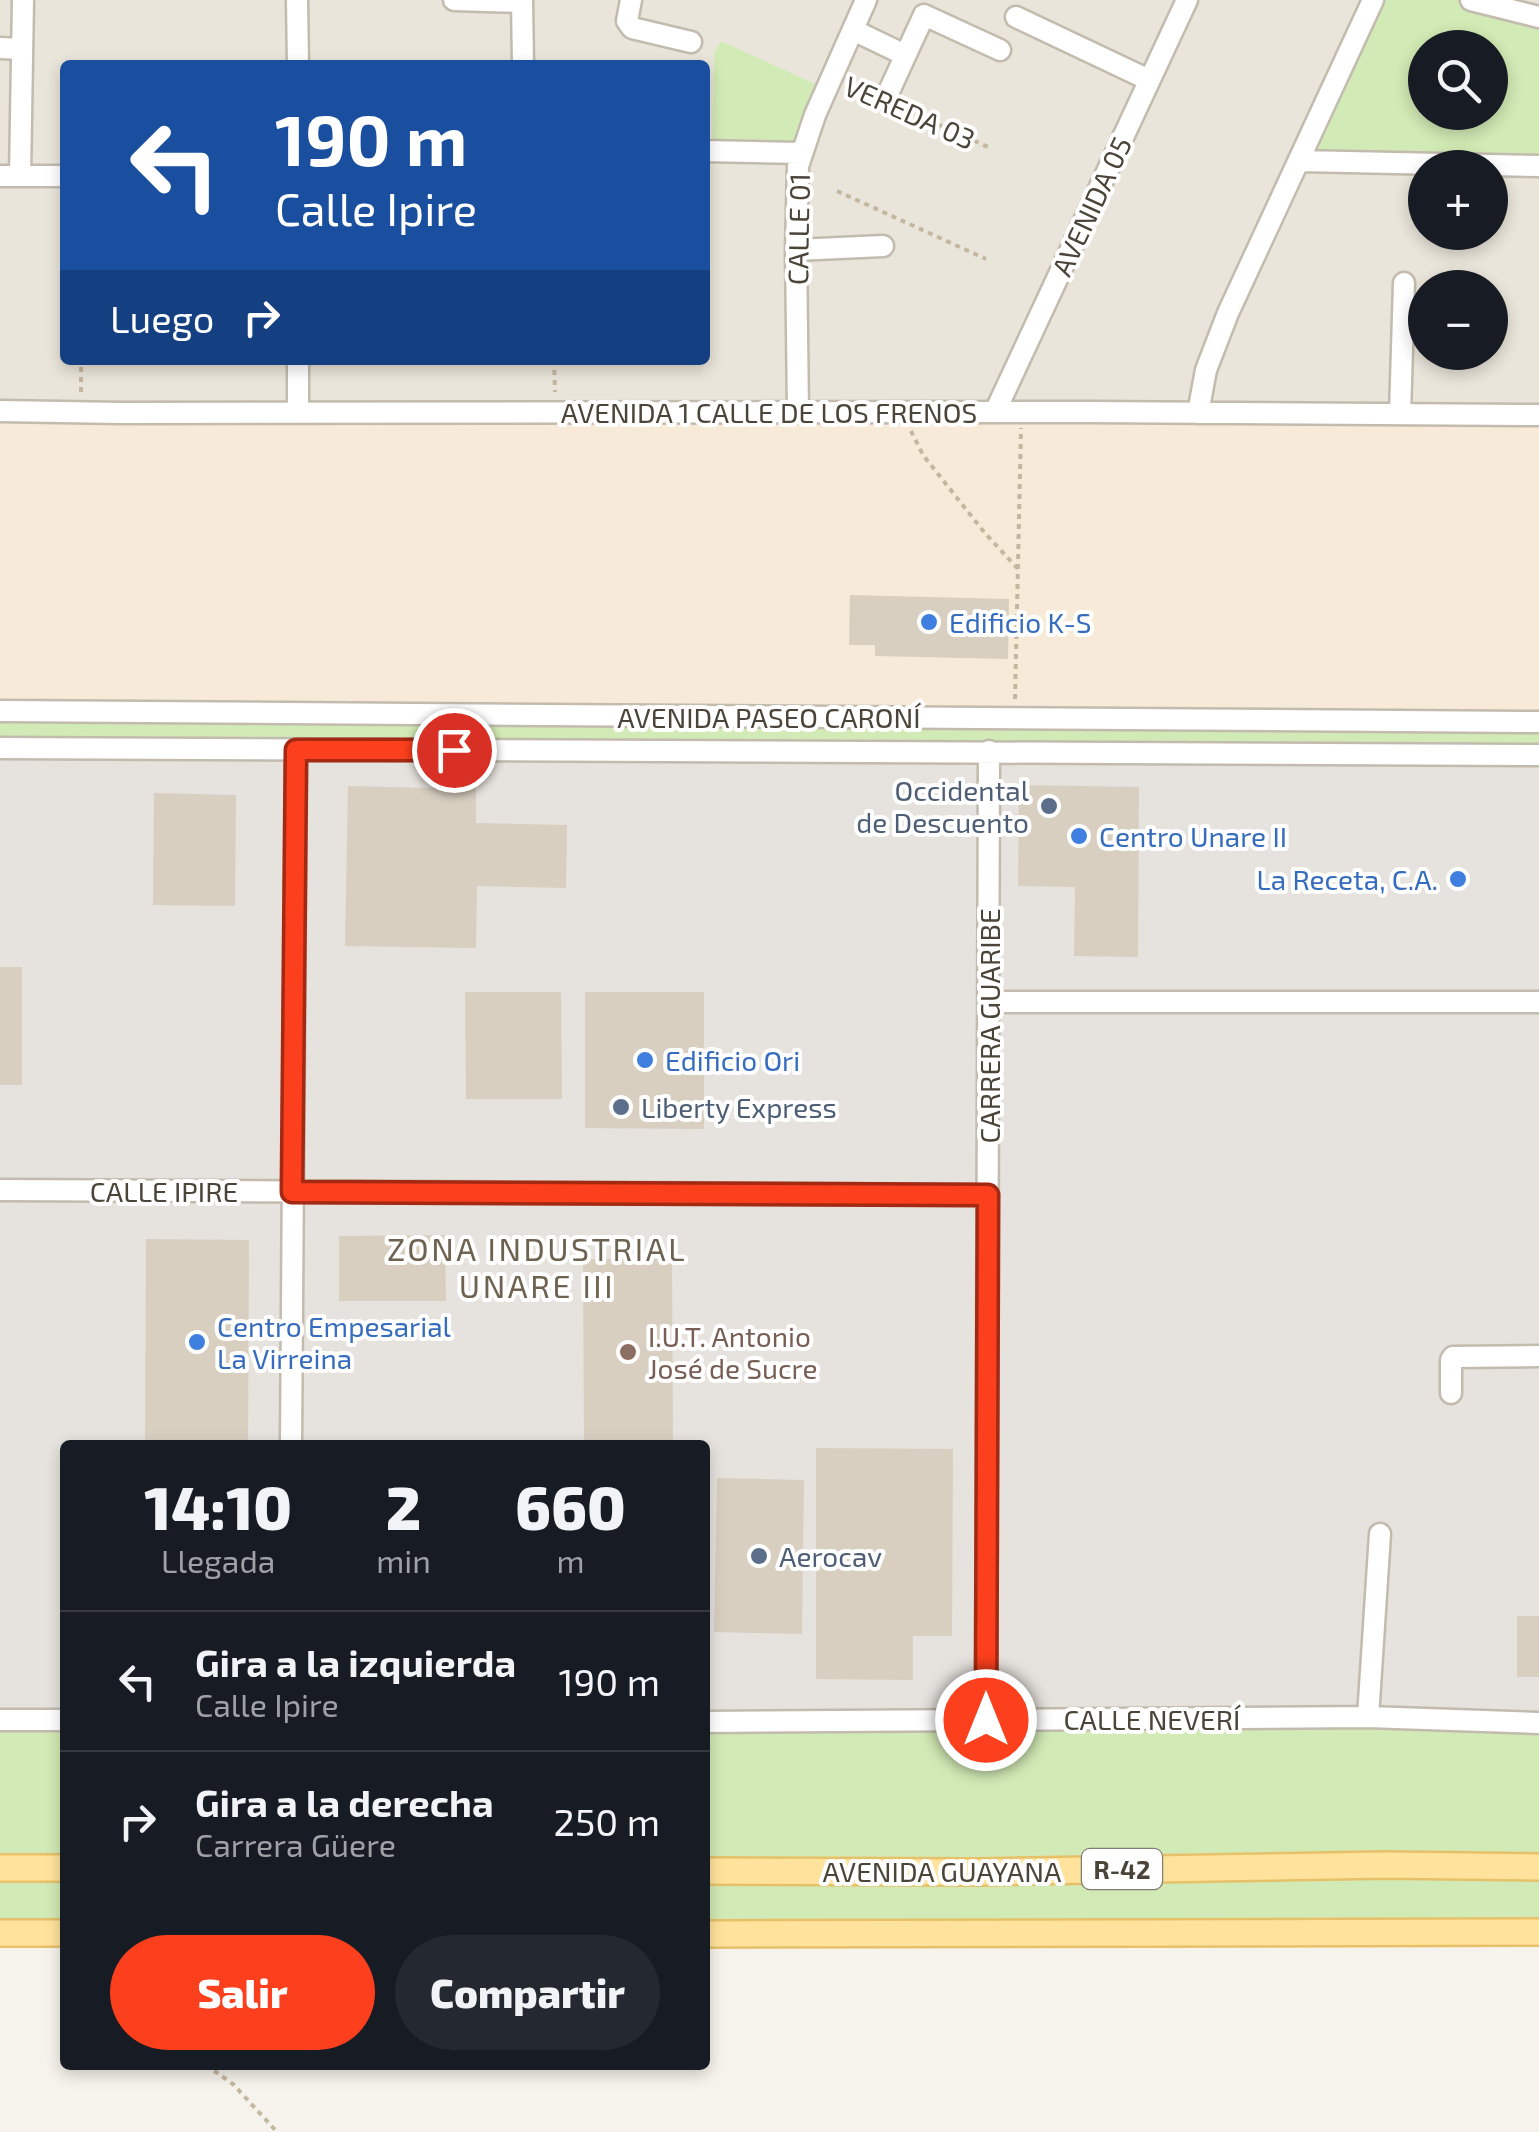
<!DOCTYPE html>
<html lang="es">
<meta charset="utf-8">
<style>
body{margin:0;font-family:"Exo 2",sans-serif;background:#242831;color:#f1f3f6;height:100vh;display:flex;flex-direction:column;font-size:38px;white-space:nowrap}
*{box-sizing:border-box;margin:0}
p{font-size:32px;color:#9ea1a6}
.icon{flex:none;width:55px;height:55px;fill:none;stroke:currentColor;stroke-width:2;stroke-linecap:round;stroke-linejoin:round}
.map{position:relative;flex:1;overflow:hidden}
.side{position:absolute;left:60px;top:1440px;width:650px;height:630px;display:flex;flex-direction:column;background:#171b24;border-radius:10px;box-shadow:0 5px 15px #0003}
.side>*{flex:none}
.banner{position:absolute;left:60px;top:60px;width:650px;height:305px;border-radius:10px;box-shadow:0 5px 15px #0003;background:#1a4fa0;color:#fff;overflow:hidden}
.buttons{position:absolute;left:1408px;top:30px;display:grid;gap:20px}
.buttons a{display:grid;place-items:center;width:100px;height:100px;border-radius:50%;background:#171b24;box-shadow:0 5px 15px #0003;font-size:50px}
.pin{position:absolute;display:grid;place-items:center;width:85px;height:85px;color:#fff;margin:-42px;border:5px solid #fff;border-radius:50%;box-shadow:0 2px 10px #0007}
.me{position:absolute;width:110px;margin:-55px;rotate:0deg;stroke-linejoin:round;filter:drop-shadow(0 0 8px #0008)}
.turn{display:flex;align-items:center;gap:35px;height:210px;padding:0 50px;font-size:45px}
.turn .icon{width:130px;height:130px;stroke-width:2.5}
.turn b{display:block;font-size:70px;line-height:85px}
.then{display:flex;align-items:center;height:95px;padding:0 50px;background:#0003;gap:20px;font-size:38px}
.eta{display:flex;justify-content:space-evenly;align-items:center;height:170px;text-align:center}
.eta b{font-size:60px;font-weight:800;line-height:70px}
.cta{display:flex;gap:20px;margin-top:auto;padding:20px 50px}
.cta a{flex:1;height:115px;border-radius:60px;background:#fc3f1d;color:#fff;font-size:40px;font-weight:800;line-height:115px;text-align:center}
.cta a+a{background:#242831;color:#f1f3f6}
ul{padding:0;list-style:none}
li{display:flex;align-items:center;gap:30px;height:140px;padding:0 50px;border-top:2px solid #363941}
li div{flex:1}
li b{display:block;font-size:38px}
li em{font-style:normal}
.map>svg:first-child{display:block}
.residential{fill:#eae5da;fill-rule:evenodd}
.commercial{fill:#f7ead8}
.industrial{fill:#e6e2dd}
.green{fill:#d2eab5;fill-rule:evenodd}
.building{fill:#d8cfc1}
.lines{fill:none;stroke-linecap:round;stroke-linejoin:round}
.minor-casing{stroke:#c2bbae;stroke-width:25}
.major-casing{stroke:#e6c16a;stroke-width:30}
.path{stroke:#c4b79f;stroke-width:4;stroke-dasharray:5 5;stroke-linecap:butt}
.minor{stroke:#fff;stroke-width:20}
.major{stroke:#ffe39c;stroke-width:25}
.route-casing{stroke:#a42913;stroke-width:25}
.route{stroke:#fc3f1d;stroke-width:18}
.shop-dot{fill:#3f7fe0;stroke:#fff;stroke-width:4}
.service-dot{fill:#5c6f8a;stroke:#fff;stroke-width:4}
.education-dot{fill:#8d6e63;stroke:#fff;stroke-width:4}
.labels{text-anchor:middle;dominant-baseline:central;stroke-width:8;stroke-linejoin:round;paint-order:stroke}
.shield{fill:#fff;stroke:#817c74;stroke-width:2.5}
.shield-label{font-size:25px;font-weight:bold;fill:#4b4439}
.street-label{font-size:28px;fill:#4b4439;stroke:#fff}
.shop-label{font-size:28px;fill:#366cbe;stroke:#fff;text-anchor:start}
.service-label{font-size:28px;fill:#4e5e75;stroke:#fff;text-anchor:start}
.education-label{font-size:28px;fill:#785e54;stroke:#fff;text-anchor:start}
.quarter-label{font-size:32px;letter-spacing:2.5px;fill:#6e6250;stroke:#fff}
</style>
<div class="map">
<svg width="1539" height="2132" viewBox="0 0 1539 2132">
<rect width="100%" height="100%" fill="#f6f3ec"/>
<path class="residential" d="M0,0H1539V415L0,411ZM1425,48H1490V112H1425ZM65,65H705V360H65ZM1425,168H1490V232H1425ZM1425,288H1490V352H1425Z"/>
<path class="commercial" d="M0,411L1539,415V722L0,711Z"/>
<path class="industrial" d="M0,748L1539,755V1723L705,1722V1445H65V1720H0Z"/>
<path class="green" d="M1373,0H1471L1539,17V166L1299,161ZM1425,48H1490V112H1425Z
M721,41L826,89L801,153L712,151L714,53Z
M0,711L1539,722V755L0,748Z
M0,1720H65V1933H0Z
M705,1722L1539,1723V1932L705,1934Z"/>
<path class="building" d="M850,595L1009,599L1008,659L875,656V645H849Z
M1019,785L1139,787L1138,957L1074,956L1075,887L1018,886Z
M348,786L476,789V823L567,825L566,888L477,886L476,948L345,946Z
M154,793L236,795L235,906L153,905Z
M0,967H22V1085H0Z
M465,992H561L562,1099H466Z
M585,992H704V1129L585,1128Z
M445,1235L446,1301H339V1236Z
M146,1239L249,1240L248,1445H145Z
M583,1259H672L673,1445H584Z
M816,1448L953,1449L952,1636H913V1680L816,1679Z
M717,1478L804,1480L802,1634L714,1632Z
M1517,1616H1539V1677H1517Z"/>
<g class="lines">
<g class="minor-casing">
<path id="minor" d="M297,0L298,65
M454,0L522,2
M522,0L523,65
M631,0L627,21L632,28L691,42
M1471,0L1539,17
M1016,17L1149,80
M853,30L905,55
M0,48L22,49
M885,100L924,15L1000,50
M705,151L801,153
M1299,161L1539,166
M0,176H65
M20,176L23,0
M796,250L883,246
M298,360V412
M0,411L122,413L1090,412L1539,415
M798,412L796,250L798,166L815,115L866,0
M995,412L1187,0
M1198,413L1206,370L1228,313L1373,0
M1400,414L1404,283
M0,711L1539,722
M0,748L1539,755
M990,1002H1539
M0,1190L988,1195
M1451,1393V1360L1453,1357L1539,1356
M291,1445L296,750
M1368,1717L1380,1534
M0,1720H65
M986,1721L989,751
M705,1722L1368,1717L1539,1723"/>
</g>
<g class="major-casing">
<path id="major" d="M0,1868H65
M705,1871L979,1872L1386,1865L1539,1867
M0,1933H65
M705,1934L1539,1932"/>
</g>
<path class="path" d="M847,83L870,94
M901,108L988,147
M837,191L986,259
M554,360L555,392
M81,392V360
M911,431L923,455L984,532L1018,569
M1015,699L1021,428
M206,2065L233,2084L277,2132"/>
<use href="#minor" class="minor"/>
<use href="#major" class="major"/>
</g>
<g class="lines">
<g class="route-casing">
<path id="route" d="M454,750H296L292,1192L988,1195L986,1720"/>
</g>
<use href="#route" class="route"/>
</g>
<g class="shop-dot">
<circle cx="929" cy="622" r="10"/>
<circle cx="1079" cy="836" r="10"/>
<circle cx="1458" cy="879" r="10"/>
<circle cx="645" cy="1060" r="10"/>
<circle cx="197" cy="1342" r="10"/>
</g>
<g class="service-dot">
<circle cx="1049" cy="806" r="10"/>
<circle cx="621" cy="1107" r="10"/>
<circle cx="759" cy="1556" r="10"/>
</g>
<circle class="education-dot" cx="628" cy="1352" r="10"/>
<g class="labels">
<rect class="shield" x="1082" y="1849" width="80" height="40" rx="8"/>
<g class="shield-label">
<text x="1122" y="1869">R-42</text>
</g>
<g class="street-label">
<text transform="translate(910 112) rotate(24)">VEREDA 03</text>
<text transform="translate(1091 206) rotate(-65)">AVENIDA 05</text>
<text transform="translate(798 229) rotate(-89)">CALLE 01</text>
<text x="769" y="412">AVENIDA 1 CALLE DE LOS FRENOS</text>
<text x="769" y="717">AVENIDA PASEO CARONÍ</text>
<text transform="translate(989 1026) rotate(-90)">CARRERA GUARIBE</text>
<text x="164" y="1191">CALLE IPIRE</text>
<text x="1152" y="1719">CALLE NEVERÍ</text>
<text x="942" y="1871">AVENIDA GUAYANA</text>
</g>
<g class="shop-label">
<text x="949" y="622">Edificio K-S</text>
<text x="1099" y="836">Centro Unare II</text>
<text x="1438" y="879" text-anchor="end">La Receta, C.A.</text>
<text x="665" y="1060">Edificio Ori</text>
<text x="217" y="1326">Centro Empesarial<tspan x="217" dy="32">La Virreina</tspan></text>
</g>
<g class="service-label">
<text x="1029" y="790" text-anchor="end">Occidental<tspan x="1029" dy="32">de Descuento</tspan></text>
<text x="641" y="1107">Liberty Express</text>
<text x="779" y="1556">Aerocav</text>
</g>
<g class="education-label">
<text x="648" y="1336">I.U.T. Antonio<tspan x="648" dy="32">José de Sucre</tspan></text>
</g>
<g class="quarter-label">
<text x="537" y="1248">ZONA INDUSTRIAL<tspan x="537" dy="37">UNARE III</tspan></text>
</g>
</g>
</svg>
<div class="buttons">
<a><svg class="icon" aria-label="search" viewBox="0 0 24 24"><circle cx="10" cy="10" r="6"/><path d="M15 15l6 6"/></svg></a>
<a>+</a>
<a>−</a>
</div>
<div class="pin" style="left:454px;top:750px;background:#d93025"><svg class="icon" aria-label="arrive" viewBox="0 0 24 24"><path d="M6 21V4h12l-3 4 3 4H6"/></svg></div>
<svg class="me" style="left:986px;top:1720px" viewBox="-20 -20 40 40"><circle r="17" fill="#fc3f1d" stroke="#fff" stroke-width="3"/><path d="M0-11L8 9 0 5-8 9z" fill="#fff"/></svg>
<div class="banner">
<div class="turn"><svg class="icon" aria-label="left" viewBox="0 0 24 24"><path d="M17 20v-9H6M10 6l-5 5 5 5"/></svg><div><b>190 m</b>Calle Ipire</div></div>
<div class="then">Luego<svg class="icon" aria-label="right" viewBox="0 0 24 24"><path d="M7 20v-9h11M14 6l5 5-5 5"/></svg></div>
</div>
<section class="side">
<div class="eta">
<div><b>14:10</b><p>Llegada</p></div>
<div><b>2</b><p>min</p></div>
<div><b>660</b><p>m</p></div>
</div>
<ul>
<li><svg class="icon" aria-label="left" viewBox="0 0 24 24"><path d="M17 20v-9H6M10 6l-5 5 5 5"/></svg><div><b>Gira a la izquierda</b><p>Calle Ipire</p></div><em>190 m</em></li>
<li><svg class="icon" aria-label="right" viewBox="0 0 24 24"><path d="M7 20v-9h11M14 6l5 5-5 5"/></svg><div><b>Gira a la derecha</b><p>Carrera Güere</p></div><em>250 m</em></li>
</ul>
<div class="cta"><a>Salir</a><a>Compartir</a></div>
</section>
</div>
